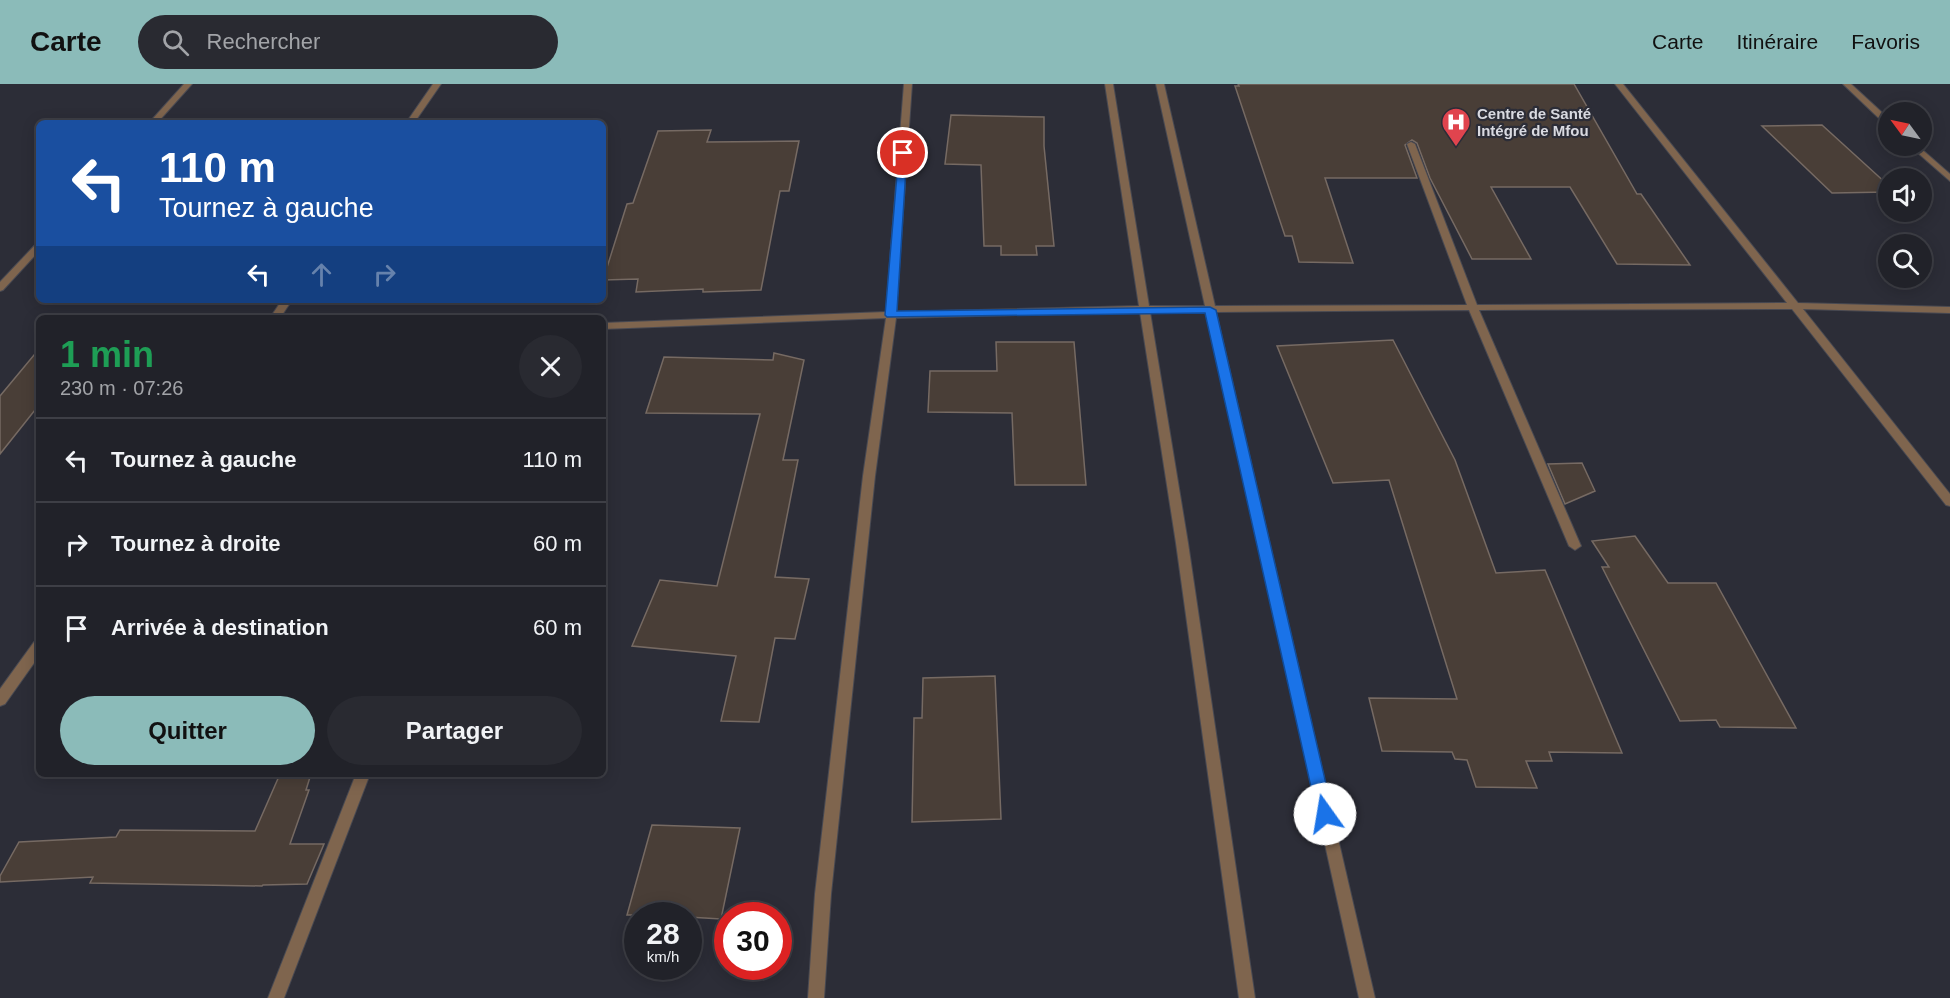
<!DOCTYPE html>
<html lang="fr">
<meta charset="utf-8">
<style>
body{margin:0;font-family:Arial,sans-serif;background:#292a31;color:#f1f3f6;height:100vh;display:flex;flex-direction:column;font-size:22px;white-space:nowrap}
*{box-sizing:border-box;margin:0}
p{font-size:20px;color:#a2a4a8}
.icon{flex:none;width:33px;height:33px;fill:none;stroke:currentColor;stroke-width:2;stroke-linecap:round;stroke-linejoin:round}
.map{position:relative;flex:1;overflow:hidden}
.side{position:absolute;left:36px;top:231px;width:570px;height:462px;display:flex;flex-direction:column;background:#212229;border-radius:9px;box-shadow:0 3px 15px #0003,0 0 0 2px #3e3f46}
.side>*{flex:none}
.hud{position:absolute;left:36px;top:36px;width:570px;height:183px;border-radius:9px;box-shadow:0 3px 15px #0003,0 0 0 2px #3e3f46;background:#1a4fa0;color:#fff;overflow:hidden}
.needle{width:39px;rotate:303deg}
.tools{position:absolute;left:1878px;top:18px;display:grid;gap:12px}
.tools a{display:grid;place-items:center;width:54px;height:54px;border-radius:50%;background:#212229;box-shadow:0 3px 15px #0003,0 0 0 2px #3e3f46;font-size:30px}
.speed{position:absolute;left:624px;top:818px;display:flex;gap:12px;font-size:30px;font-weight:700;text-align:center}
.speed>*{display:grid;place-content:center;width:78px;height:78px;border-radius:50%;background:#212229;box-shadow:0 3px 15px #0003,0 0 0 2px #3e3f46;line-height:1}
.speed small{font-size:15px;font-weight:400}
.speed .limit{border:9px solid #d22;background:#fff;color:#111}
.pin{position:absolute;display:grid;place-items:center;width:51px;height:51px;color:#fff;margin:-26px;border:3px solid #fff;border-radius:50%;box-shadow:0 2px 6px #0007}
.me{position:absolute;width:66px;margin:-33px;rotate:347deg;stroke-linejoin:round;filter:drop-shadow(0 0 4px #0008)}
.turn{display:flex;align-items:center;gap:21px;height:126px;padding:0 24px;font-size:27px}
.turn .icon{width:78px;height:78px;stroke-width:2.5}
.turn b{display:block;font-size:42px;line-height:51px}
.lanes{display:flex;align-items:center;height:57px;padding:0 24px;background:#0003;justify-content:center;gap:30px;direction:ltr}
.lanes .off{opacity:.35}
.round{display:grid;place-items:center;flex:none;width:63px;height:63px;border-radius:32px;background:#292a31}
.headline{display:flex;align-items:center;justify-content:space-between;height:102px;padding:0 24px}
h1{font-size:36px;font-weight:800;line-height:45px;color:#1e9e55}
.button{display:flex;gap:12px;margin-top:auto;padding:12px 24px}
.button a{flex:1;height:69px;border-radius:36px;background:#8bbbb9;color:#111;font-size:24px;font-weight:800;line-height:69px;text-align:center}
.button a+a{background:#292a31;color:#f1f3f6}
ul{padding:0;list-style:none}
li{display:flex;align-items:center;gap:18px;height:84px;padding:0 24px;border-top:2px solid #3e3f46}
li div{flex:1}
li b{display:block;font-size:22px}
li em{font-style:normal}
header{display:flex;align-items:center;gap:36px;box-sizing:border-box;height:84px;padding:0 30px;background:#8bbbb9;color:#111}
header strong{font-size:28px}
nav{display:flex;gap:33px;margin-inline-start:auto;font-size:21px}
.search{width:420px;height:54px;background:#292a31;display:flex;align-items:center;gap:15px;box-sizing:border-box;padding:0 21px;border-radius:33px;color:#a2a4a8;font-size:22px}
.map>svg:first-child{display:block}
.building{fill:#493e37;stroke:#766a63;stroke-width:1.5}
.lines{fill:none;stroke-linecap:round;stroke-linejoin:round}
.minor-casing{stroke:#484952;stroke-width:2}
.minor{fill:#7f654e;fill-rule:evenodd}
.route{fill:#1a73e8;stroke:#114b97;stroke-width:1.5}
.labels{text-anchor:middle;dominant-baseline:central;stroke-width:4.5;stroke-linejoin:round;paint-order:stroke}
.far-poi-label{font-size:15px;font-weight:bold;fill:#d9dae1;stroke:#2c2d37;text-anchor:start}
</style>
<header>
<strong>Carte</strong>
<div class="search"><svg class="icon" aria-label="search" viewBox="0 0 24 24"><circle cx="10" cy="10" r="6"/><path d="M15 15l6 6"/></svg>Rechercher</div>
<nav><a>Carte</a><a>Itinéraire</a><a>Favoris</a></nav>
</header>
<div class="map">
<svg width="1950" height="914" viewBox="0 0 1950 914">
<rect width="100%" height="100%" fill="#2c2d37"/>
<path class="building" d="M1238,0H1574L1637,110H1641L1690,181L1617,180L1570,103H1491L1531,175H1472L1430,94L1417,59L1412,56L1405,61L1417,94H1325L1353,179L1299,178L1292,152H1285L1235,2H1239Z
M951,31L1044,33V62L1054,162H1036L1037,171H1001V162H984L981,81L945,80Z
M1822,41L1888,101V108L1832,109L1762,42Z
M711,46L707,58L799,57L789,107H780L761,206L703,208V205L636,208L638,195L603,196L627,120L633,119L658,47Z
M1393,256L1455,376L1496,489L1545,486L1622,669L1549,668L1552,677H1526L1537,704L1476,703L1467,676L1455,675L1452,668L1382,667L1369,614L1457,615L1389,396L1333,399L1277,262Z
M996,258H1074L1086,401H1015L1012,329L928,328L930,287H997Z
M39,265V321L0,370V312Z
M774,269L804,276L783,376H798L775,493L809,495L795,555L775,554L759,638L721,637L736,572L632,562L660,496L717,502L760,330L646,329L664,273L773,276Z
M1582,379L1595,407L1565,420L1548,380Z
M1635,452L1668,499H1716L1796,644L1720,643L1716,636L1680,637L1602,483H1609L1592,457Z
M995,592L1001,735L912,738L914,634H922L923,594Z
M280,690H311L306,706H309L290,760H324L307,800L263,801L262,802L90,799L93,793L0,798V792L19,758L116,753L120,746L255,747Z
M652,741L740,744L721,835L688,833V831H627Z"/>
<g class="lines">
<g class="minor-casing">
<path id="minor" d="M184,0H192L157,39H149Z
M433,0H441L414,39H406Z
M904,0H912L896,228L1139,222L1105,0H1113L1149,222H1205L1156,0H1164L1215,222L1467,221L1407,60L1411,58L1415,60L1477,221L1787,219L1615,0H1623L1798,219L1950,223V229L1803,225L1950,410V422L1946,421L1792,225L1479,226L1581,462L1575,466L1569,462L1469,226L1216,228L1375,914H1359L1207,228H1150L1188,459L1255,914H1239L1176,459L1140,228L896,234L875,392L831,810L824,914H808L815,810L863,392L886,234L603,245V239L886,228Z
M1843,0H1851L1888,34V40H1885Z
M1910,62H1918L1950,90V97Z
M39,159V167L3,206L0,207V198L36,160Z
M282,216H292L280,234H270Z
M39,557V572L5,620L0,622V605L34,558Z
M356,690H370L284,914H268Z"/>
</g>
<use href="#minor" class="minor"/>
</g>
<path class="route" d="M899,67L907,69L897,227L1210,223L1216,226L1333,730L1331,736L1325,738L1319,736L1317,730L1205,229L887,233L885,231Z"/>
<defs>
<g id="hospital-pin" transform="scale(1.5)"><path d="M0 17L-7.5 6A9.5 9.5 0 1 1 7.5 6Z" fill="#e0444e" stroke="#2c2d37"/><path d="M-5-5h3v3.5h4V-5h3V5h-3V1.5h-4V5h-3Z" fill="#fff"/></g>
</defs>
<g fill-rule="evenodd">
<use href="#hospital-pin" x="1456" y="38"/>
</g>
<g class="labels">
<g class="far-poi-label">
<text x="1477" y="29">Centre de Santé<tspan x="1477" dy="17">Intégré de Mfou</tspan></text>
</g>
</g>
</svg>
<div class="tools">
<a><svg class="needle" viewBox="-14 -14 28 28"><path d="M0-13l5 13h-10z" fill="#e53935"/><path d="M0 13l5-13h-10z" fill="#a2a4a8"/></svg></a>
<a><svg class="icon" aria-label="sound" viewBox="0 0 24 24"><path d="M4 9h4l5-4v14l-5-4H4zM17 9q2 3 0 6"/></svg></a>
<a><svg class="icon" aria-label="search" viewBox="0 0 24 24"><circle cx="10" cy="10" r="6"/><path d="M15 15l6 6"/></svg></a>
</div>
<div class="speed"><div>28<small>km/h</small></div><div class="limit">30</div></div>
<div class="pin" style="left:903px;top:69px;background:#d93025"><svg class="icon" aria-label="arrive" viewBox="0 0 24 24"><path d="M6 21V4h12l-3 4 3 4H6"/></svg></div>
<svg class="me" style="left:1325px;top:730px" viewBox="-20 -20 40 40"><circle r="19" fill="#fff"/><path d="M0-13L10 11 0 6-10 11z" fill="#1a73e8"/></svg>
<div class="hud">
<div class="turn"><svg class="icon" aria-label="left" viewBox="0 0 24 24"><path d="M17 20v-9H6M10 6l-5 5 5 5"/></svg><div><b>110 m</b>Tournez à gauche</div></div>
<div class="lanes"><svg class="icon" aria-label="left" viewBox="0 0 24 24"><path d="M17 20v-9H6M10 6l-5 5 5 5"/></svg><svg class="icon off" aria-label="ahead" viewBox="0 0 24 24"><path d="M12 20V5M6 11l6-6 6 6"/></svg><svg class="icon off" aria-label="right" viewBox="0 0 24 24"><path d="M7 20v-9h11M14 6l5 5-5 5"/></svg></div>
</div>
<section class="side">
<div class="headline"><div><h1>1 min</h1><p>230 m · 07:26</p></div><a class="round"><svg class="icon" aria-label="close" viewBox="0 0 24 24"><path d="M6 6l12 12M18 6L6 18"/></svg></a></div>
<ul>
<li><svg class="icon" aria-label="left" viewBox="0 0 24 24"><path d="M17 20v-9H6M10 6l-5 5 5 5"/></svg><div><b>Tournez à gauche</b></div><em>110 m</em></li>
<li><svg class="icon" aria-label="right" viewBox="0 0 24 24"><path d="M7 20v-9h11M14 6l5 5-5 5"/></svg><div><b>Tournez à droite</b></div><em>60 m</em></li>
<li><svg class="icon" aria-label="arrive" viewBox="0 0 24 24"><path d="M6 21V4h12l-3 4 3 4H6"/></svg><div><b>Arrivée à destination</b></div><em>60 m</em></li>
</ul>
<div class="button"><a>Quitter</a><a>Partager</a></div>
</section>
</div>
